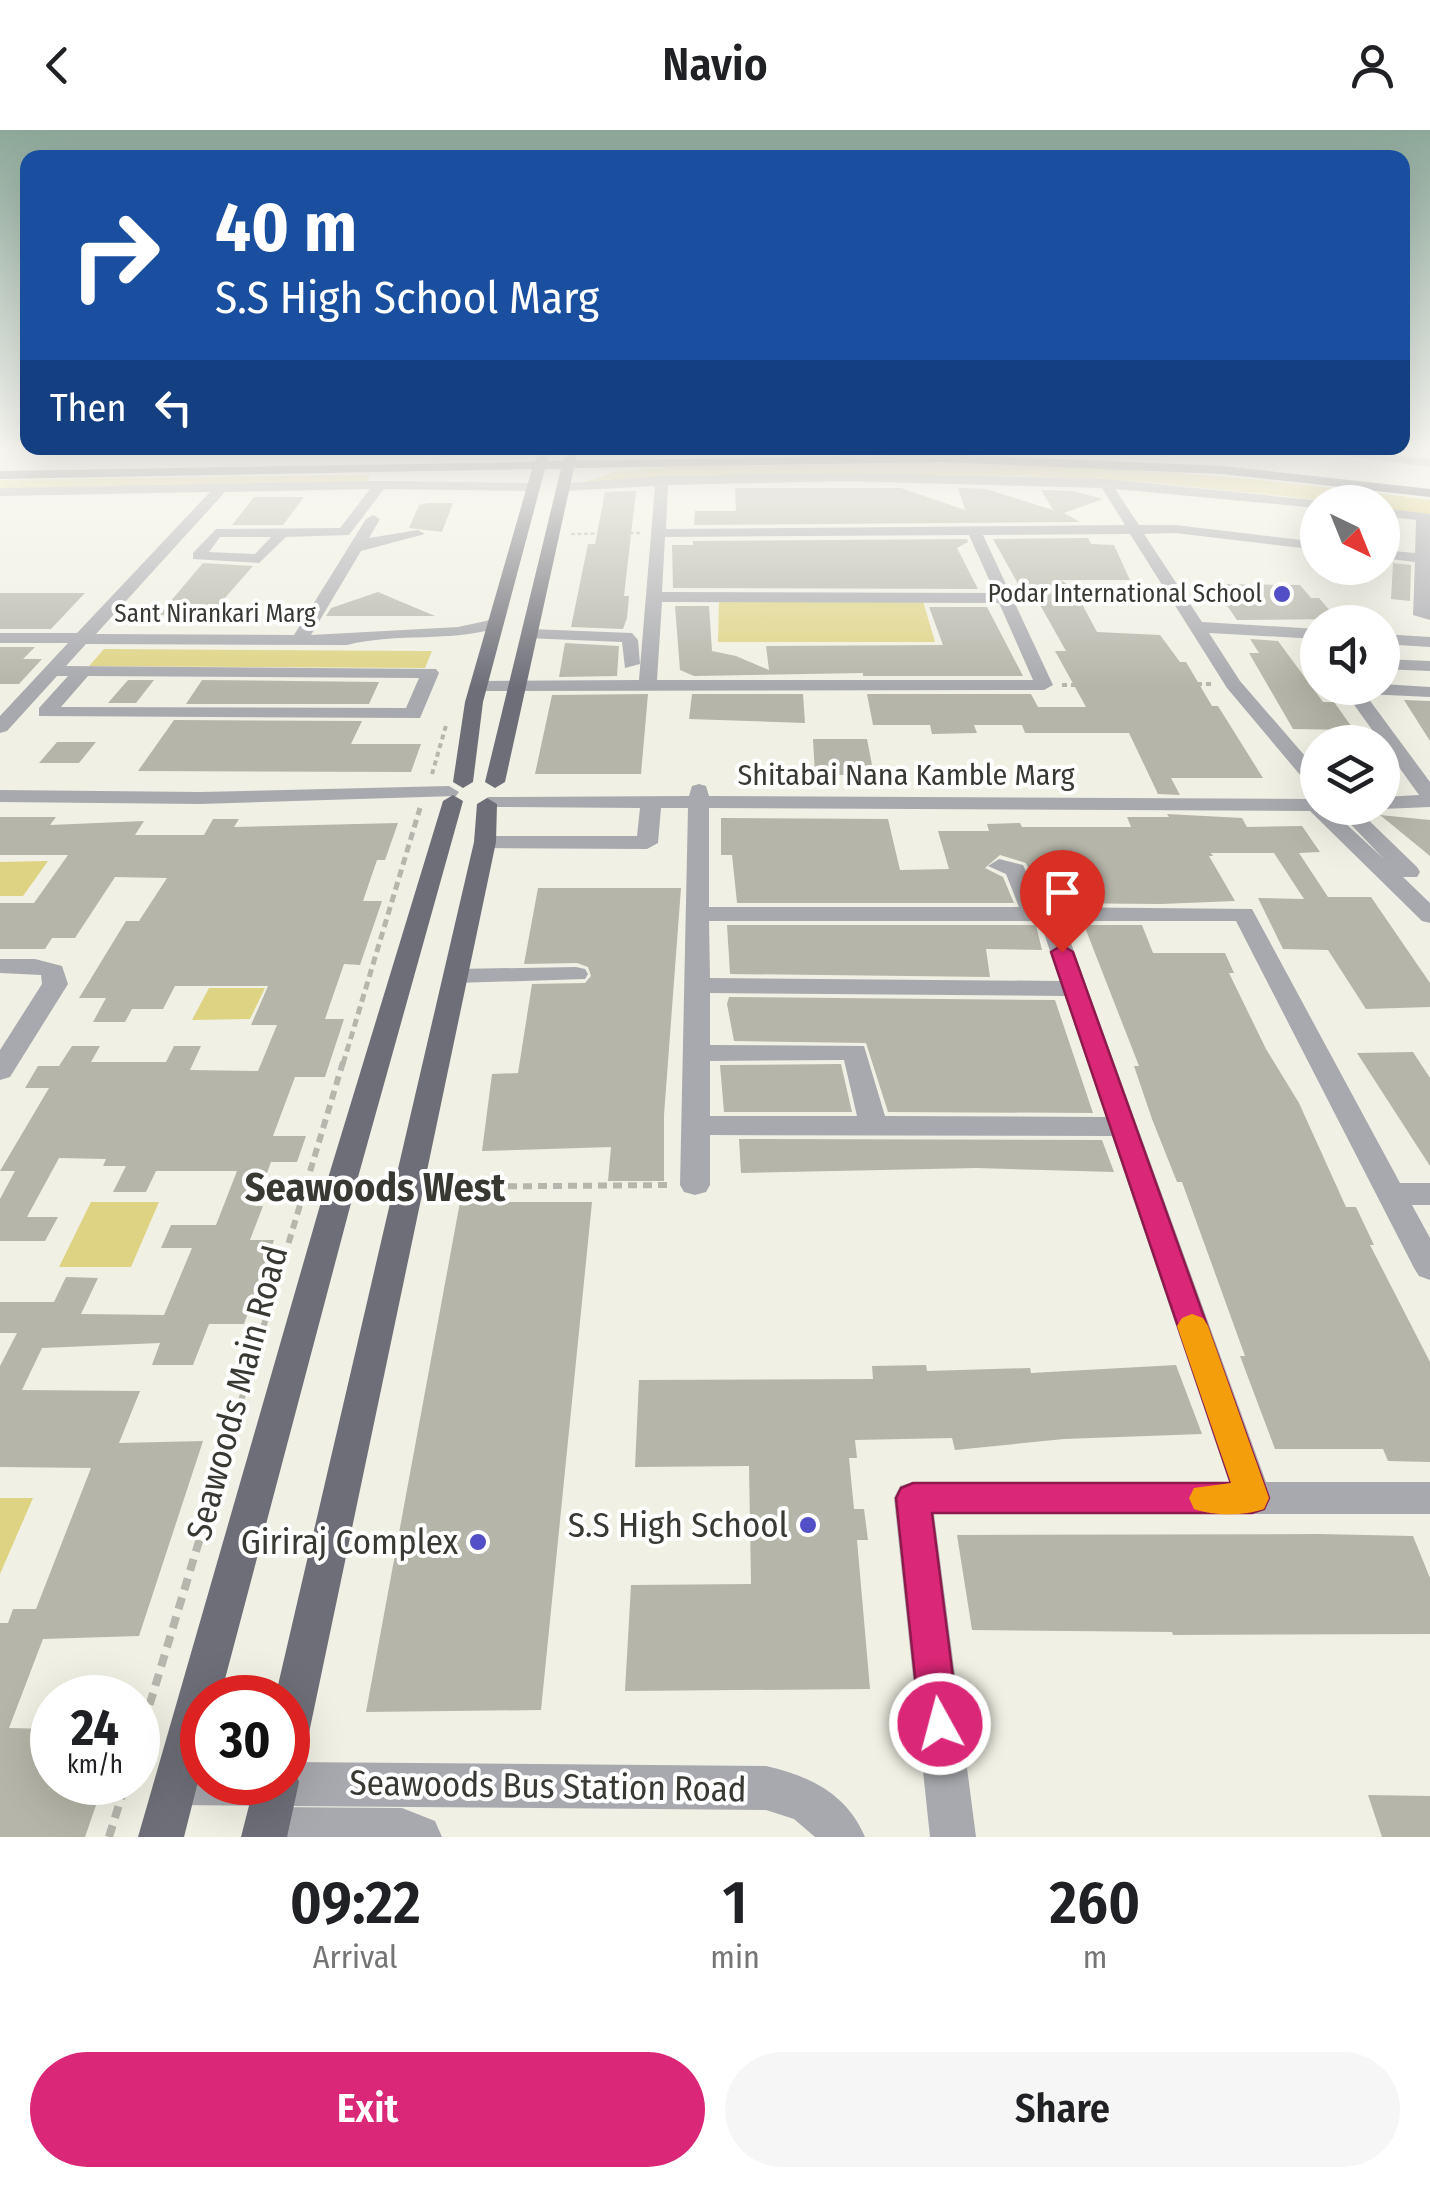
<!DOCTYPE html>
<style>
body{margin:0;font-family:"Fira Sans Condensed",sans-serif;background:#f6f6f6;color:#202124;height:100vh;display:flex;flex-direction:column;font-size:38px;white-space:nowrap}
*{box-sizing:border-box;margin:0}
p{font-size:32px;color:#757577}
.icon{flex:none;width:55px;height:55px;fill:none;stroke:currentColor;stroke-width:2;stroke-linecap:round;stroke-linejoin:round}
.map{position:relative;height:1707px;overflow:hidden}
.drawer{display:flex;flex-direction:column;background:#fff;flex:1}
.drawer>*{flex:none}
.guide{position:absolute;left:20px;top:20px;width:1390px;height:305px;border-radius:20px;box-shadow:0 10px 40px #0002;background:#1a4fa0;color:#fff;overflow:hidden}
.needle{width:65px;rotate:137deg}
.controls{position:absolute;left:1300px;top:355px;display:grid;gap:20px}
.controls a{display:grid;place-items:center;width:100px;height:100px;border-radius:50%;background:#fff;box-shadow:0 10px 40px #0002;font-size:50px}
.speed{position:absolute;left:30px;top:1545px;display:flex;gap:20px;font-size:50px;font-weight:700;text-align:center}
.speed>*{display:grid;place-content:center;width:130px;height:130px;border-radius:50%;background:#fff;box-shadow:0 10px 40px #0002;line-height:1}
.speed small{font-size:25px;font-weight:400}
.speed .limit{border:15px solid #d22;background:#fff;color:#111}
.pin{position:absolute;display:grid;place-items:center;width:85px;height:85px;color:#fff;margin:-102px -42px;border-radius:50% 50% 50% 0;rotate:-45deg;box-shadow:0 0 10px #0007}
.pin .icon{rotate:45deg}
.me{position:absolute;width:110px;margin:-55px;rotate:353deg;stroke-linejoin:round;filter:drop-shadow(0 0 8px #0008)}
.turn{display:flex;align-items:center;gap:35px;height:210px;padding:0 30px;font-size:45px}
.turn .icon{width:130px;height:130px;stroke-width:2.5}
.turn b{display:block;font-size:70px;line-height:85px}
.then{display:flex;align-items:center;height:95px;padding:0 30px;background:#0003;gap:20px;font-size:38px}
.eta{display:flex;justify-content:space-evenly;align-items:center;height:170px;text-align:center}
.eta b{font-size:60px;font-weight:600;line-height:70px}
.action{display:flex;gap:20px;margin-top:auto;padding:20px 30px}
.action a{flex:1;height:115px;border-radius:60px;background:#db2777;color:#fff;font-size:40px;font-weight:600;line-height:115px;text-align:center}
.action a+a{background:#f6f6f6;color:#202124}
header{display:flex;justify-content:space-between;align-items:center;height:130px;padding:0 30px;background:#fff;font-size:45px;font-weight:600}
.map>svg:first-child{display:block}
.green{fill:#ded383}
.building{fill:#b6b5a9}
.lines{fill:none;stroke-linecap:round;stroke-linejoin:round}
.path-far4{stroke:#b6b6ac;stroke-width:2.5;stroke-dasharray:4 2.5;stroke-linecap:butt}
.path-far3{stroke:#b6b6ac;stroke-width:4;stroke-dasharray:5 4;stroke-linecap:butt}
.path-far2{stroke:#b6b6ac;stroke-width:5;stroke-dasharray:8 5;stroke-linecap:butt}
.path-far1{stroke:#b6b6ac;stroke-width:6;stroke-dasharray:9 6;stroke-linecap:butt}
.path{stroke:#b6b6ac;stroke-width:8;stroke-dasharray:12 8;stroke-linecap:butt}
.minor{fill:#a8a9ae;fill-rule:evenodd}
.major{fill:#6d6e77;fill-rule:evenodd}
.route{fill:#db2777;stroke:#8e194d;stroke-width:2.5}
.slow{fill:#f59e0b}
.poi-dot{fill:#5350c7;stroke:#fff;stroke-width:4}
.labels{text-anchor:middle;dominant-baseline:central;stroke-width:8;stroke-linejoin:round;paint-order:stroke}
.far-poi-label{font-size:25px;fill:#393934;stroke:#fff;text-anchor:end}
.far-street-label{font-size:25px;fill:#393934;stroke:#fff}
.street-label{font-size:30px;fill:#393934;stroke:#fff}
.near-street-label{font-size:35px;fill:#393934;stroke:#fff}
.near-poi-label{font-size:35px;fill:#393934;stroke:#fff;text-anchor:end}
.district-label{font-size:40px;font-weight:bold;fill:#393934;stroke:#fff}
</style>
<header><svg class="icon" aria-label="back" viewBox="0 0 24 24"><path d="M15 5l-7 7 7 7"/></svg>Navio<svg class="icon" aria-label="person" viewBox="0 0 24 24"><circle cx="12" cy="8" r="4"/><path d="M4 21q1-7 8-7t8 7"/></svg></header>
<div class="map">
<svg width="1430" height="1707" viewBox="0 0 1430 1707">
<rect width="100%" height="100%" fill="#f1f0e4"/>
<path class="green" d="M932,333C1099,335 1265,347 1430,370V385L1383,378L1382,372H1340L1134,351L1020,346L581,353L614,342L668,337Z
M370,345L366,354L0,360V350Z
M719,471H923L935,512H718Z
M104,519L432,521L425,538L89,536Z
M48,731L23,766H0V732Z
M209,858H265L250,889L192,890Z
M91,1072H159L131,1137H59Z
M0,1368H33L0,1444Z"/>
<path class="building" d="M735,358H901L965,380L958,358L986,359L1053,380L1041,360L1073,361L1103,369L1064,383L1080,392L694,395L695,381H736Z
M636,361L624,466H629L627,488L623,499L571,497L588,414H595L605,362Z
M254,367H304L283,395H232Z
M427,373H453L442,402L409,398L419,375Z
M1088,408L1091,414L1114,415L1130,450H1061L1074,459L1097,502L1160,505L1180,532H1186L1212,576H1218L1263,648H1171L1180,665L1158,664L1129,603H1025L1022,595H974L977,603L932,604L930,595H873L867,564H1031L1038,577H1086L1055,521H1066L1035,466L1021,459L993,409Z
M967,409L968,412L957,418L978,459L673,458L672,415H693V411Z
M203,433L253,436L210,485H159Z
M1393,433L1411,435L1410,471L1391,469Z
M1212,454L1300,455L1311,468H1319L1337,489L1237,490Z
M378,462L435,486H326L331,478Z
M0,463H85L51,499H0Z
M675,476H709L712,521L736,526L769,540L766,516L943,515L929,477H987L1023,546H863V543L694,546L680,540Z
M1250,509L1278,511L1323,572H1334L1354,600L1293,599L1249,523H1259Z
M565,513L619,516L617,546L559,547Z
M0,517H35L23,529H42L19,554H0Z
M128,550H154L136,573H108Z
M202,550L379,552L369,574H186Z
M648,564L641,644H535L552,565Z
M692,564H803L805,593L689,589Z
M1404,570L1430,571V611Z
M174,590L362,591L351,614H421L411,642L138,641Z
M813,609H867L874,645H815Z
M57,612H96L79,633H39Z
M1167,684L1242,688L1247,697L1302,696L1320,722L1299,723L1328,767H1371L1430,853V877L1366,879L1328,820L1283,819L1258,768L1304,769L1274,723H1211L1213,726H1209L1235,771L1161,774L1044,773L1026,733L1000,725L985,738L1003,747L1014,773H737L732,725H721V688L888,689L900,740L949,739L938,701H989L987,694L1020,693L1022,697H1131L1127,687H1169Z
M1380,685L1430,690V726Z
M0,687H56L50,695L144,691L135,705H204L213,689H239L234,697L398,693L385,730H377L363,771H382L360,835L344,834L325,889H344L325,947H295L273,1006H306L297,1032H271L255,1076H263L250,1110H274L244,1194H209L193,1235H152L160,1213L42,1218L22,1260L140,1261L119,1313L203,1311L139,1506L43,1509L9,1598L52,1599V1652H104L85,1707H0V1493H8L13,1479H36L91,1338L0,1337V1236L17,1203H0V1172H54L66,1147L98,1148L81,1184L164,1185L192,1118H161L171,1095H216L237,1041H156L146,1062H113L126,1036H103L106,1029L59,1028L27,1087H58L45,1111H0V1069L15,1041H0L49,958H25L38,936H59L72,916H100L91,932H166L174,916H201L190,940L258,941L277,895H251L268,856H175L163,879H132L125,892H93L106,868H79L126,791H139L167,748L115,747L75,808H52L45,819H0V773H34L68,725H0Z
M538,758H681L664,985V1051H608L611,1017L482,1021L492,944L518,943L532,854L585,853L591,846L588,837L577,833L524,834Z
M727,795H1036L1042,820L986,819L990,847L730,844Z
M1084,795H1142L1153,823H1225L1234,843H1229L1266,919L1299,973L1346,1077H1356L1374,1115H1370L1430,1232V1332L1388,1331L1383,1319H1275L1240,1226H1245L1182,1052H1177L1152,989L1134,936H1139Z
M729,867L1055,870L1093,983L888,982L866,913L734,911L727,874Z
M1413,922L1430,948V1036L1357,923Z
M841,934L852,982H724L720,935Z
M739,1009L1102,1010L1114,1042L976,1038L741,1043Z
M460,1072H592L541,1580L366,1582Z
M926,1235L927,1241L1030,1238L1031,1243L1176,1235L1202,1304L1064,1309L955,1320L952,1308L855,1310L857,1328H849L854,1379H864L868,1410H857L870,1559L625,1561L631,1455L751,1454L749,1336L635,1337L639,1250L873,1249L872,1236Z
M1318,1404L1413,1406L1430,1448V1504L1173,1505L1172,1502L972,1500L957,1405Z
M1368,1665L1430,1666V1707H1382Z"/>
<g class="lines">
<path class="path-far4" d="M571,404L640,403"/>
<path class="path-far3" d="M1062,555L1211,554
M432,644L447,592"/>
<path class="path-far2" d="M343,934L420,678"/>
<path class="path-far1" d="M433,1057L667,1055
M241,1271L343,932"/>
<path class="path" d="M138,1613L242,1269
M109,1707L126,1652"/>
<path class="minor" d="M1295,319H1337L1430,329V337Z
M847,343L1105,349L1323,371L1318,372V378L1115,359L1139,395H1175L1318,412V420L1175,403L1144,404L1202,492L1318,499V509L1209,503L1240,551L1318,641V660L1311,658L1227,558L1130,404L983,405L1053,555L1044,560L478,561L469,556L478,551L639,550L655,356L564,361L559,360V354L662,346ZM847,351L1102,358L1125,395L666,399L668,355ZM969,405L995,463L662,462L665,407ZM662,472L999,473L1033,550H657Z
M380,351L533,353L540,357L533,361L384,359L349,405L286,407L259,433L193,429V423L216,399L340,398L370,359L225,362L96,504L294,505L366,389L373,385L380,389L369,408L418,400L425,404L361,421L311,505L458,497L495,489L503,494L501,497C450,513 398,502 347,515L86,514L66,536L436,539L439,543L420,588L39,586V578L68,546H57L7,601L0,603V586L68,513H0V503H77L210,362L0,366V358ZM220,407H271L255,424L209,422ZM88,546L419,548L406,578L61,577Z
M1382,378L1430,384V490L1413,485L1415,432L1382,428V420L1415,423L1416,390L1382,386Z
M531,499L632,503L638,510L640,534L625,538L622,512L525,508L523,504Z
M1382,504L1430,507V517L1382,514Z
M1382,529L1430,531V541L1382,539Z
M1382,554L1430,557V567L1365,564L1430,652V677L1382,679L1375,678H1382V667L1419,665L1342,558H1382Z
M699,654L706,656L709,666L1318,669V678H1329L1384,729L1335,678H1356L1417,737L1420,742L1417,747H1403L1430,773V793L1422,791L1310,681L709,678V777H1019L1006,744L988,736L999,729L1023,735L1042,777L1252,779L1400,1053H1430V1075H1412L1430,1108V1150L1419,1146L1414,1138L1236,791H1063L1266,1352H1430V1384H934L976,1707H930L894,1368L900,1356L913,1352H1229L1112,1006L710,1005V1055L706,1062L695,1065L684,1062L680,1055L688,678H661L658,713L647,719L485,718L474,712L485,706H637L640,678L495,677L488,675L485,671L488,667L689,666L692,656ZM709,791H1040L1060,851L710,848ZM710,863L1065,866L1106,987L885,986L864,916L710,915ZM844,930L857,986H710V931Z
M449,656L459,662L456,666L200,674L0,672V660L200,662Z
M0,829H35L62,836L68,854L10,947L0,950V920L42,854L41,845L0,843Z
M576,837L585,839L588,844L585,849L456,853L444,846L456,839Z
M176,1631H202V1652H288V1632L766,1636C810,1646 847,1664 865,1707H815L794,1689L766,1680L176,1675L160,1669L154,1653L160,1637Z
M266,1677L402,1678L435,1691L442,1707H246L243,1700L250,1684Z"/>
<path class="major" d="M571,320L577,324L576,331L940,324L1222,336L1430,359V367L1222,344L940,332L574,338L505,652L495,658L485,652L561,339H545L483,572L473,652L463,658L453,652L465,572L532,339L0,349V341L534,332L542,321L548,325L547,331H563Z
M453,665L463,671L355,1058L220,1568H202V1636L184,1707H138L325,1058L443,671Z
M487,668L497,674L496,712L309,1603L303,1618L288,1624V1568H275L474,712L477,674Z
M288,1634L293,1636L299,1652L287,1707H241L255,1652H288Z"/>
</g>
<linearGradient id="sky" x2="0" y2="1"><stop stop-color="#8da89a"/><stop offset="0.57" stop-color="#f9f8f3"/><stop offset="1" stop-color="#f9f8f3" stop-opacity="0"/></linearGradient>
<rect width="1430" height="558" fill="url(#sky)"/>
<path class="route" d="M1062,815L1073,822L1269,1368L1264,1379L1252,1383H932L959,1594L953,1608L940,1613L926,1608L920,1594L896,1368L901,1358L913,1353H1231L1051,822Z"/>
<path class="slow" d="M1192,1184L1203,1188L1208,1196L1269,1368L1264,1379C1244,1386 1214,1386 1194,1379L1189,1368L1194,1358L1231,1353L1177,1196L1182,1188Z"/>
<g class="poi-dot">
<circle cx="1282" cy="464" r="10"/>
<circle cx="808" cy="1395" r="10"/>
<circle cx="478" cy="1412" r="10"/>
</g>
<g class="labels">
<g class="far-poi-label">
<text x="1262" y="464">Podar International School</text>
</g>
<g class="far-street-label">
<text x="215" y="484">Sant Nirankari Marg</text>
</g>
<g class="street-label">
<text x="906" y="645">Shitabai Nana Kamble Marg</text>
</g>
<g class="near-street-label">
<text transform="translate(237 1263) rotate(-75)">Seawoods Main Road</text>
<text transform="translate(548 1656) rotate(1)">Seawoods Bus Station Road</text>
</g>
<g class="near-poi-label">
<text x="788" y="1395">S.S High School</text>
<text x="458" y="1412">Giriraj Complex</text>
</g>
<g class="district-label">
<text x="375" y="1058">Seawoods West</text>
</g>
</g>
</svg>
<div class="controls">
<a><svg class="needle" viewBox="-14 -14 28 28"><path d="M0-13l5 13h-10z" fill="#e53935"/><path d="M0 13l5-13h-10z" fill="#757577"/></svg></a>
<a><svg class="icon" aria-label="sound" viewBox="0 0 24 24"><path d="M4 9h4l5-4v14l-5-4H4zM17 9q2 3 0 6"/></svg></a>
<a><svg class="icon" aria-label="layers" viewBox="0 0 24 24"><path d="M12 4l9 5-9 5-9-5zM3 14l9 5 9-5"/></svg></a>
</div>
<div class="speed"><div>24<small>km/h</small></div><div class="limit">30</div></div>
<div class="pin" style="left:1062px;top:822px;background:#d93025"><svg class="icon" aria-label="arrive" viewBox="0 0 24 24"><path d="M6 21V4h12l-3 4 3 4H6"/></svg></div>
<svg class="me" style="left:940px;top:1594px" viewBox="-20 -20 40 40"><circle r="17" fill="#db2777" stroke="#fff" stroke-width="3"/><path d="M0-11L8 9 0 5-8 9z" fill="#fff"/></svg>
<div class="guide">
<div class="turn"><svg class="icon" aria-label="right" viewBox="0 0 24 24"><path d="M7 20v-9h11M14 6l5 5-5 5"/></svg><div><b>40 m</b>S.S High School Marg</div></div>
<div class="then">Then<svg class="icon" aria-label="left" viewBox="0 0 24 24"><path d="M17 20v-9H6M10 6l-5 5 5 5"/></svg></div>
</div>
</div>
<section class="drawer">
<div class="eta">
<div><b>09:22</b><p>Arrival</p></div>
<div><b>1</b><p>min</p></div>
<div><b>260</b><p>m</p></div>
</div>
<div class="action"><a>Exit</a><a>Share</a></div>
</section>
